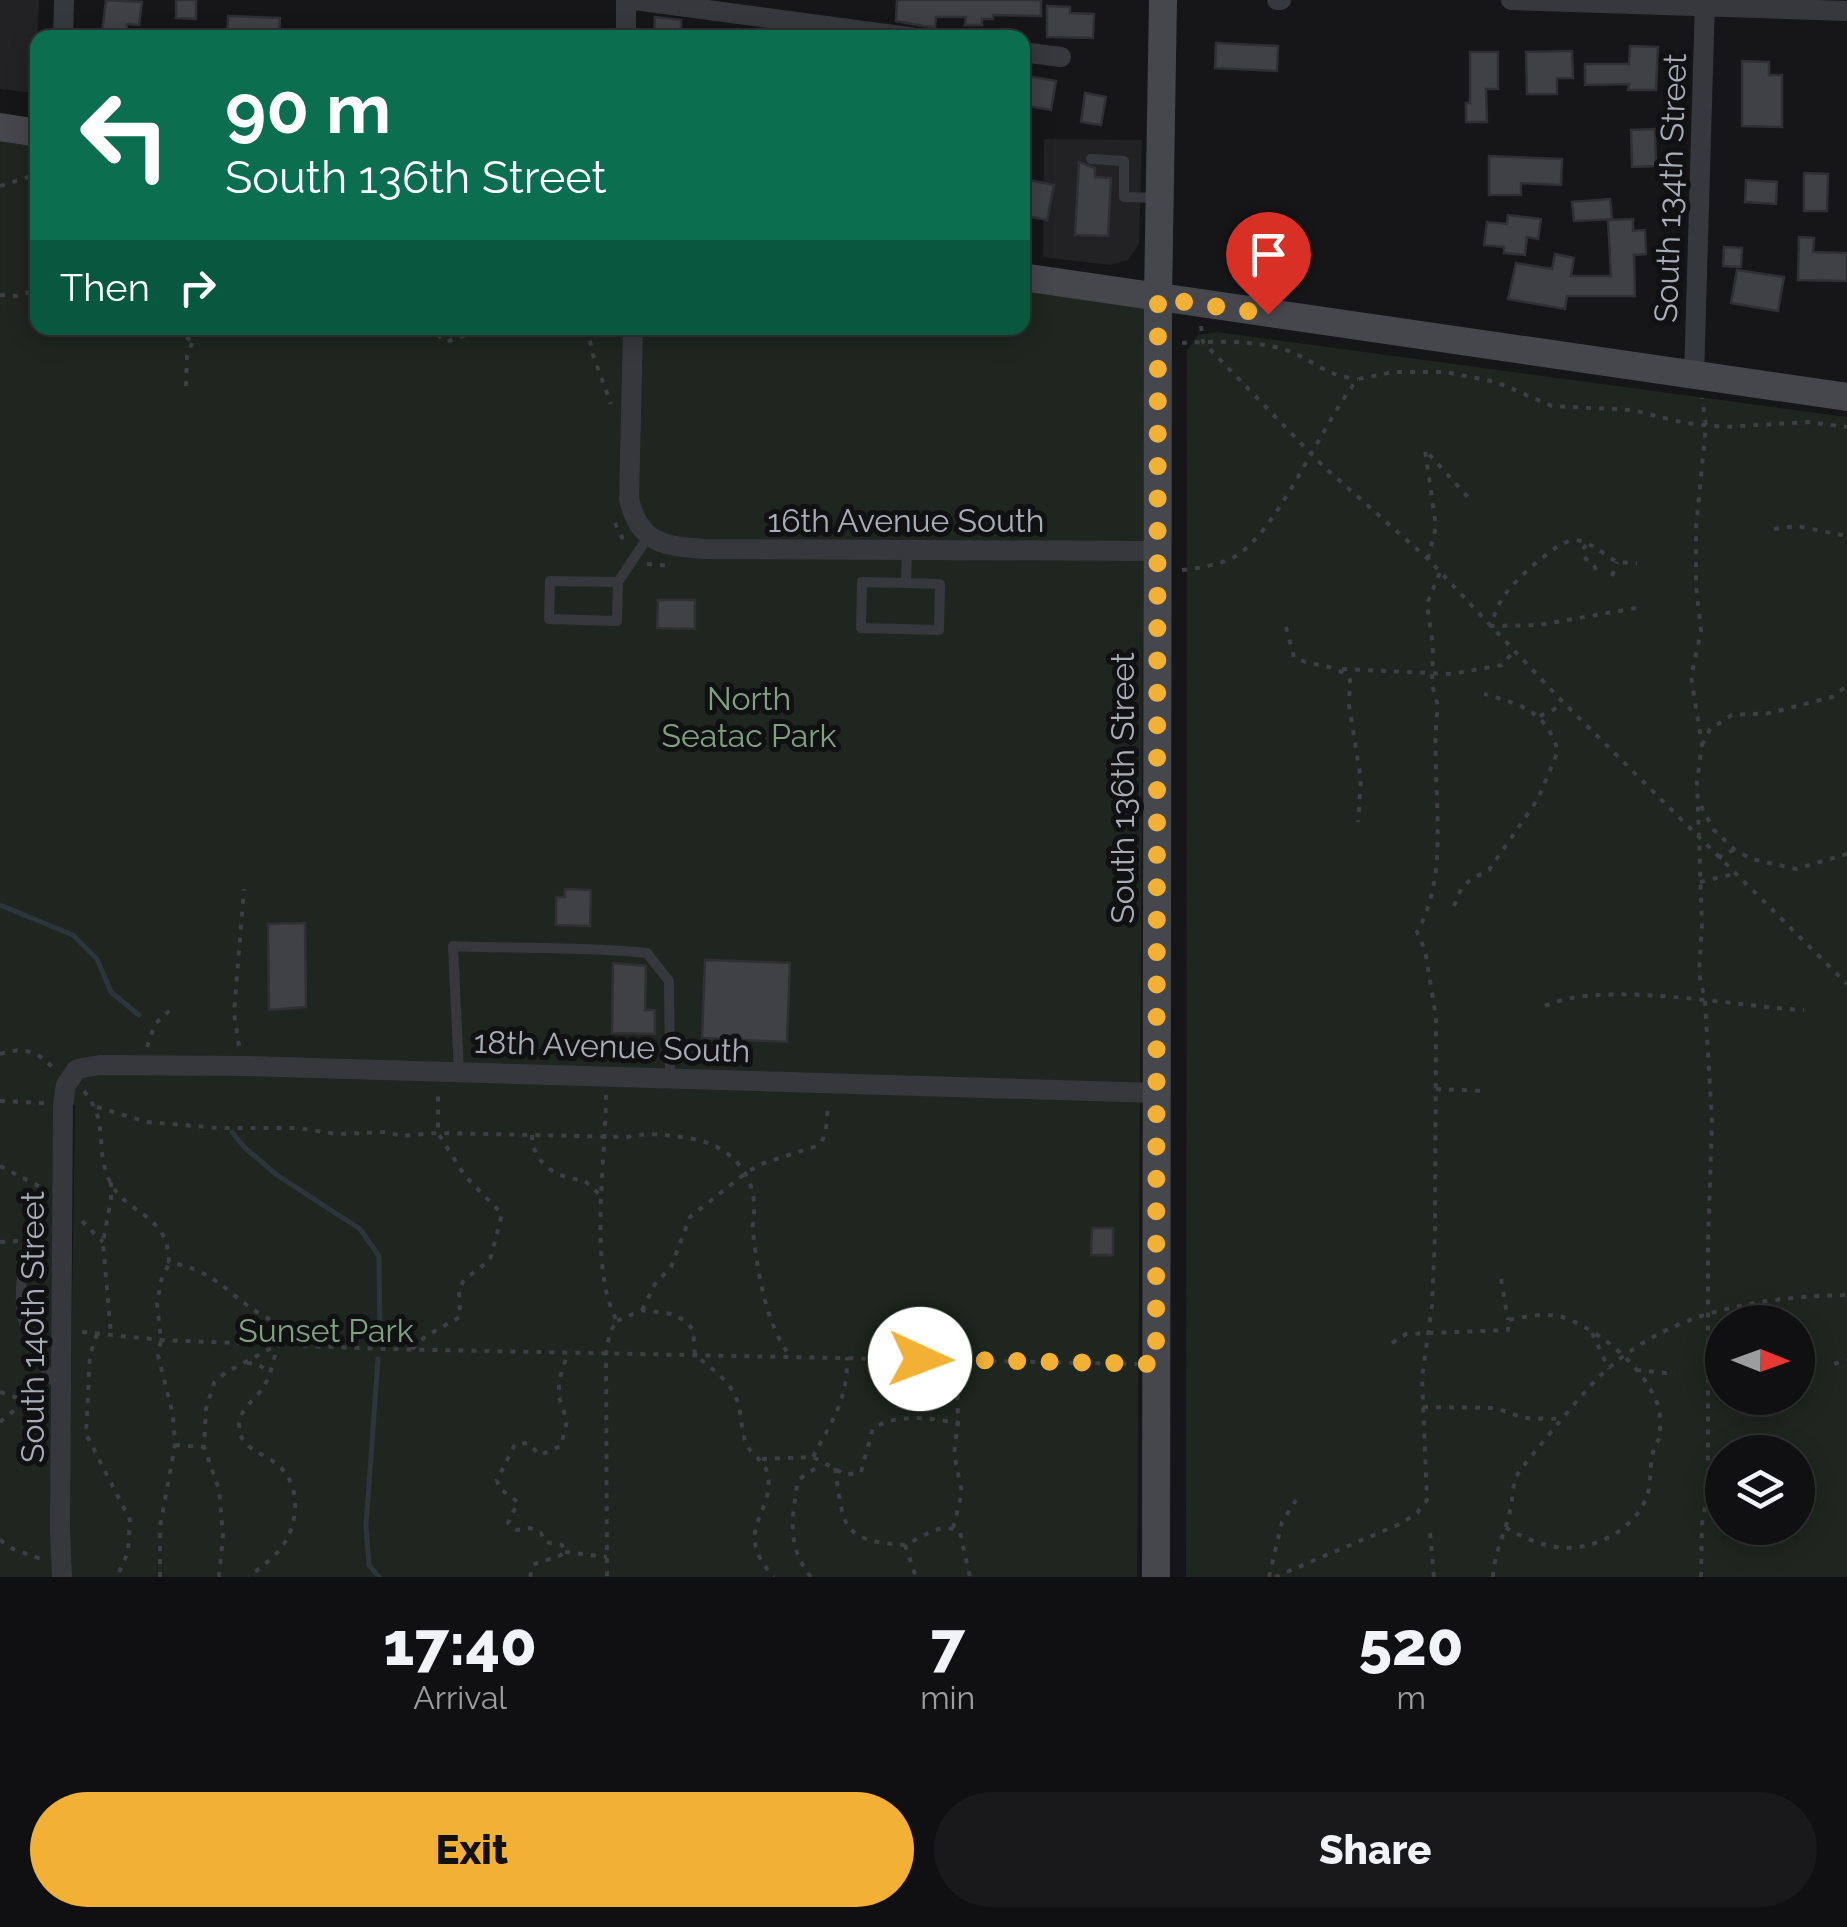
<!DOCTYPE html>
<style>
body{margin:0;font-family:Raleway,sans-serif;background:#19191b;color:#f1f3f6;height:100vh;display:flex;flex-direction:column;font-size:38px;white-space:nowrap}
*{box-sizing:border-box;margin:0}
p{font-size:32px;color:#9c9d9f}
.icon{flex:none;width:55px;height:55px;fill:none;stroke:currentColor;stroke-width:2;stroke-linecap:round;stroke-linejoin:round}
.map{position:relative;height:1577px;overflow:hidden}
.panel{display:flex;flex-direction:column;background:#101012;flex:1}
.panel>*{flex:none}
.guide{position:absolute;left:30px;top:30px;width:1000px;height:305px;border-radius:20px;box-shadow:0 5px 25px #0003,0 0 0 2px #303032;background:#0b6e4f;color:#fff;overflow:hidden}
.needle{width:65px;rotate:91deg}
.fabs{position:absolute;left:1705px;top:1305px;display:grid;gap:20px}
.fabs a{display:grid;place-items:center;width:110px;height:110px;border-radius:50%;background:#101012;box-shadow:0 5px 25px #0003,0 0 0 2px #303032;font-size:50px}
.pin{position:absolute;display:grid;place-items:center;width:85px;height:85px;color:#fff;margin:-102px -42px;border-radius:50% 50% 50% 0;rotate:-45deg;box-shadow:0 0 10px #0007}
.pin .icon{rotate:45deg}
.me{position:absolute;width:110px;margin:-55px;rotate:92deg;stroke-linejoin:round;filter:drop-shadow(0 0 8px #0008)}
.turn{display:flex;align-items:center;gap:35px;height:210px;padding:0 30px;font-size:45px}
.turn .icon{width:130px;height:130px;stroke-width:2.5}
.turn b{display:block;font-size:70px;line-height:85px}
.then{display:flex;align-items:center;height:95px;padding:0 30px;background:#0003;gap:20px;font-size:38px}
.eta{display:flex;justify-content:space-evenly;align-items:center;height:170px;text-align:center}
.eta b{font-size:60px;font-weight:800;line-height:70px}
.cta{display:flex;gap:20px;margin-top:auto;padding:20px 30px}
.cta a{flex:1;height:115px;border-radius:60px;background:#f2b134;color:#111;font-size:40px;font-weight:800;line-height:115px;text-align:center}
.cta a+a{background:#19191b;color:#f1f3f6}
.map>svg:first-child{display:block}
.built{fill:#222225}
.green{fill:#1e261f;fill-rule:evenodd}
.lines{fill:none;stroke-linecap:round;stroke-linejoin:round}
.stream{stroke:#2c353c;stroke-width:5}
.building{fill:#404145;stroke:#303034;stroke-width:2.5}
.path{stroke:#3d3f44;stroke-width:4;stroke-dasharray:5 8;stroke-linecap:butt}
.lane{stroke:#37383d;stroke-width:10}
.street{stroke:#37383d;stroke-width:20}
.secondary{stroke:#45474d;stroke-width:28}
.route{stroke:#f2b134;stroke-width:18;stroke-dasharray:0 32.4}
.labels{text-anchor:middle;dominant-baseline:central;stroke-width:10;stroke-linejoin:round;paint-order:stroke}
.street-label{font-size:32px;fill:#a8adb8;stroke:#111113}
.park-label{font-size:32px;fill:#7fa381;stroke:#111113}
</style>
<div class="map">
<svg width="1847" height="1577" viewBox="0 0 1847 1577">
<rect width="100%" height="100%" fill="#161618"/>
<path class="built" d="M0,0H39L35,93L0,89Z
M1044,139L1142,140L1139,244L1128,260L1110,265L1043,257Z"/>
<path class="green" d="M0,141L37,147L38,328H1022L1023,287L1145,305L1137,1577H0ZM63,1094L75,1106L70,1453Z
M1217,332L1847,417V1577H1186L1187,351L1198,335ZM1722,1322H1798V1398H1722ZM1722,1452H1798V1528H1722Z"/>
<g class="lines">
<path class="stream" d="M0,905L73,935L97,959L111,992L139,1015
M232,1132L245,1148L277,1175L360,1229L379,1256L380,1335
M378,1359L366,1526L369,1565L379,1577"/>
</g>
<path class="building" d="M106,0L142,2L139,25L127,24L126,35L102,33Z
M176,0H196V19L176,18Z
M897,0H1041V16L993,15V19H982V25H965L966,17H936L935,27L923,26L896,21Z
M1047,6L1070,7V13L1094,14L1093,38L1047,37Z
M228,16L280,18L279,38H227Z
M655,17L681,20V38H654Z
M1216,43L1278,46L1277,71L1215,68Z
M1630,46L1658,47L1656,90H1628L1629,84L1585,85V64H1629Z
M1572,51L1573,78H1557V94H1527L1526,52Z
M1470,52H1498V89H1486L1487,122H1466V103H1470Z
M1742,61L1769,62V75H1782V127L1742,126Z
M1022,75L1056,81L1051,110L1022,105Z
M1085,93L1106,97L1101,125L1081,122Z
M1655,129L1656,166L1632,167L1631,130Z
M1489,156L1562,159L1561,185L1521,183V195H1489Z
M1079,162L1095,168V177L1111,178L1108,236L1075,235Z
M1804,173L1828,174L1827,211H1804Z
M1029,180L1054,185L1047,220L1022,215Z
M1746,180L1777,182L1776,204L1745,202Z
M1610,199L1612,219L1574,221L1572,202Z
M1508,215L1541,219L1538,239L1527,237L1525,255L1504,253V247L1484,245L1487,222L1507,224Z
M1633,219V231L1645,230L1646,254L1634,255L1635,296H1567L1565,309L1508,299L1516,263L1552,269L1555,254L1574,258L1571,276H1611L1608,220Z
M1799,237L1814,238L1813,252L1847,253V281L1798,280Z
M1724,247L1742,248L1741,267L1723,266Z
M1737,270L1784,277L1778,311L1731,303Z
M658,600H695V629L657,628Z
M565,889L591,890L590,926L556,925V897H565Z
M305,923L306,1007L269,1010L268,924Z
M705,960L790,963L787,1042L702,1038Z
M613,963L646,966L645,1010H655V1034L612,1033Z
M1092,1228H1113V1255H1091Z"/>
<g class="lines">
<path class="path" d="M0,186L38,174
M0,295L16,296L38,290
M1201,326L1203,342L1322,465L1428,559L1558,697L1847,984
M177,328L191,341
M400,328L433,331L446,342L486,328
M487,328L587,330
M587,328L593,355L611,404
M1182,343C1220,341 1266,339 1300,356C1323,368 1331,376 1358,379
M186,386L187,356L198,328
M615,523L626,546
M1774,529L1797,526L1847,536
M1586,545L1583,549L1586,559L1593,563L1599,577
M1428,559L1436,526L1425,450L1468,497
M647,564L672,566
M1182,570C1199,568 1219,565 1234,557C1278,533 1322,422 1358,379L1394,372H1445L1496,382L1552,406L1632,410L1685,423L1724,427L1808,422L1847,427
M1612,576L1617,562
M1636,608L1539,625L1491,626C1494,616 1497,606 1503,597C1512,583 1559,538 1576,540C1593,543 1603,554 1617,562L1637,563
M1286,627L1294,657C1312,668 1337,662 1350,680L1349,705L1361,780L1358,822
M1342,669L1451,674L1502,665L1514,651
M1540,716L1563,705
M1702,745L1710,729L1732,715L1770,713L1832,697L1847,686
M1701,806L1714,830L1735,850L1752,859L1796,869L1847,854
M1719,859L1722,854L1735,850
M1700,882L1734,874
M1454,906L1461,889L1471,879L1489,870L1538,799L1558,751C1545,710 1522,705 1484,694
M1545,1006C1604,979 1736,1007 1804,1010
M239,1046L234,1013L244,889
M147,1047L155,1024L170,1010
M0,1054C22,1047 37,1050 53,1068
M1436,1089L1483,1091
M84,1091C110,1122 94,1150 110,1182C129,1217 168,1213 169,1262C219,1273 222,1290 260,1314C276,1324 298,1328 309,1343
M606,1095C606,1156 588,1269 617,1321L610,1332L606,1353L607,1577
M0,1101L45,1103
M97,1107L147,1122L218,1128H298L337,1134L388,1132L400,1136L438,1133L627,1137C649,1132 666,1135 688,1138C723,1143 751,1166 754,1202C755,1212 752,1222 753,1232C758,1273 765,1322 790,1356
M532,1135C532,1163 557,1179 584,1180L603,1198
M0,1166L44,1189
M111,1182V1199L103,1242L111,1335
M82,1221L103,1242
M0,1242L18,1241
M1501,1279L1508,1320
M642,1310L655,1284L671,1267L690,1217L747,1172L764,1163L817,1146L823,1139L827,1123L828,1103
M617,1321L642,1310L671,1314L686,1321L693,1330L695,1355C713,1370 734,1383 739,1407C742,1419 741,1433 747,1445C753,1458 765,1459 768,1476C774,1515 731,1530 774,1577
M82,1332L161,1340L385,1349L1137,1364
M1592,1333L1609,1369
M97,1334L90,1355L86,1434L130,1520L128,1552L117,1577
M1392,1343L1406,1334L1508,1330V1320C1524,1317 1546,1312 1562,1317C1600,1330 1644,1367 1658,1405C1661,1413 1659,1426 1661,1436C1648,1454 1652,1469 1649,1488C1642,1527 1593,1553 1557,1547C1538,1544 1521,1537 1505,1527
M412,1349L426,1336L460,1317L459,1289L464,1280L490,1260L502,1214L465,1176L438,1133V1091
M247,1363L258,1364L269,1372
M1834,1364L1847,1360
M1636,1370L1675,1374
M0,1392L24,1400
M1423,1407L1496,1408L1524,1418L1561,1419
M0,1422L43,1387
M175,1445L204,1447
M813,1457C832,1420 848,1401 847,1357
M762,1459L813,1457L846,1475L861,1472L873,1428C898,1413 931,1418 958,1423
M835,1468C844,1524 838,1541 905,1545C924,1537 940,1521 960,1532L970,1577
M953,1528L962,1493L954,1454L958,1423L957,1360
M1430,1533L1434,1577
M0,1540L13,1549L41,1559
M905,1545L916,1577
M565,1552L607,1557
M160,1577V1527L175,1445L173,1415L158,1355L161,1340L157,1303L161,1281L169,1263
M219,1577L223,1536L219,1489L204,1447L206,1409L214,1383L225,1373L279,1344C273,1358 271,1376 263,1388C255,1399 238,1411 239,1426C239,1447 260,1452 274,1462C301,1480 300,1521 283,1545C275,1558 260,1567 249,1577
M530,1577L533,1565C543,1559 556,1560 565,1552L562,1545L545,1542L541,1533L530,1528L517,1530L508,1523L518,1502L499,1488L497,1480L515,1444L528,1443L540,1455L561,1446L567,1421L559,1397V1381L568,1352
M811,1577C786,1546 792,1517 798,1480L822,1464
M1269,1577L1282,1522L1296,1500
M1275,1577L1402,1523L1417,1513L1427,1500L1422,1378L1432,1306L1435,1234L1436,1017L1425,950L1417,932C1454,868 1428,777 1438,706L1432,685L1433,646L1427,604L1440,572
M1493,1577C1494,1552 1505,1534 1510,1511C1514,1495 1511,1484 1520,1470C1544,1441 1568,1410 1594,1382C1662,1312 1754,1297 1847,1295
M1701,1577L1702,1524L1708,1491V1246L1712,1120L1705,1001L1699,973L1702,925L1697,782L1702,745L1691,677L1701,631L1696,586V528L1706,425L1702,398"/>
<path class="lane" d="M1091,159L1124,161V197L1159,198
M618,582L550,581L549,619L617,621L618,582L648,537
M906,583L940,584L939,630L861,628L862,582L906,583L907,550
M459,1072L453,946C518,949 583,946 647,953L669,981L670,1077
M36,1237C21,1260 16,1304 26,1330C32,1348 43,1364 52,1380"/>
<path class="street" d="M634,0L916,38
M1277,0H1281
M1511,0L1847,11
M63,38L64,0
M626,38V0
M1022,52L1061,57
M633,328L629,499C639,543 663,546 704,549L1158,551
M1694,377L1705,0
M62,1577L60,1529L63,1106L66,1085L77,1069L100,1065L247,1066L1157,1093"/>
<path class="secondary" d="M0,127L38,133
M1022,277L1847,397
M1156,1577L1158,297L1163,0"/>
</g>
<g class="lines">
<path class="route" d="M920,1359L1156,1364L1158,298L1268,314"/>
</g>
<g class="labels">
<g class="street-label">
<text transform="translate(1670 188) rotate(-88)">South 134th Street</text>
<text x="906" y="520">16th Avenue South</text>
<text transform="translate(1122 788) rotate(-90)">South 136th Street</text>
<text transform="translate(612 1046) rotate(2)">18th Avenue South</text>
<text transform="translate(32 1327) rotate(-90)">South 140th Street</text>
</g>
<g class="park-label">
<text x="749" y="698">North<tspan x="749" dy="37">Seatac Park</tspan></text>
<text x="326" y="1330">Sunset Park</text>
</g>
</g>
</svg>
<div class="fabs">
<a><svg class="needle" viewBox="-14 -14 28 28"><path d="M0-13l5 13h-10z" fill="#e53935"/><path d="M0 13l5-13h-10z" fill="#9c9d9f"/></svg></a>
<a><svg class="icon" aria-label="layers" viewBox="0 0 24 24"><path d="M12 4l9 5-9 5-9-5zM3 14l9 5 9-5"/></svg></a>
</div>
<div class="pin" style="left:1268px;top:314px;background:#d93025"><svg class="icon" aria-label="arrive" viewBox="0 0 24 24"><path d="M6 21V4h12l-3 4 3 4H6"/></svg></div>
<svg class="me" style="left:920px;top:1359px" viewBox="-20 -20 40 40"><circle r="19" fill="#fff"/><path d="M0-13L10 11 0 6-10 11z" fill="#f2b134"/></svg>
<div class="guide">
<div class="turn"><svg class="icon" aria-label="left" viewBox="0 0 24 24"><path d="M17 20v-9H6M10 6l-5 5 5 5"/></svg><div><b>90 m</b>South 136th Street</div></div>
<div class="then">Then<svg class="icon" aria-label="right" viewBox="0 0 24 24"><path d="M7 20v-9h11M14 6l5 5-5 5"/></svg></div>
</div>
</div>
<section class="panel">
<div class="eta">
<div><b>17:40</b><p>Arrival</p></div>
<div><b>7</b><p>min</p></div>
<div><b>520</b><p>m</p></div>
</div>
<div class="cta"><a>Exit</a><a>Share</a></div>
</section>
